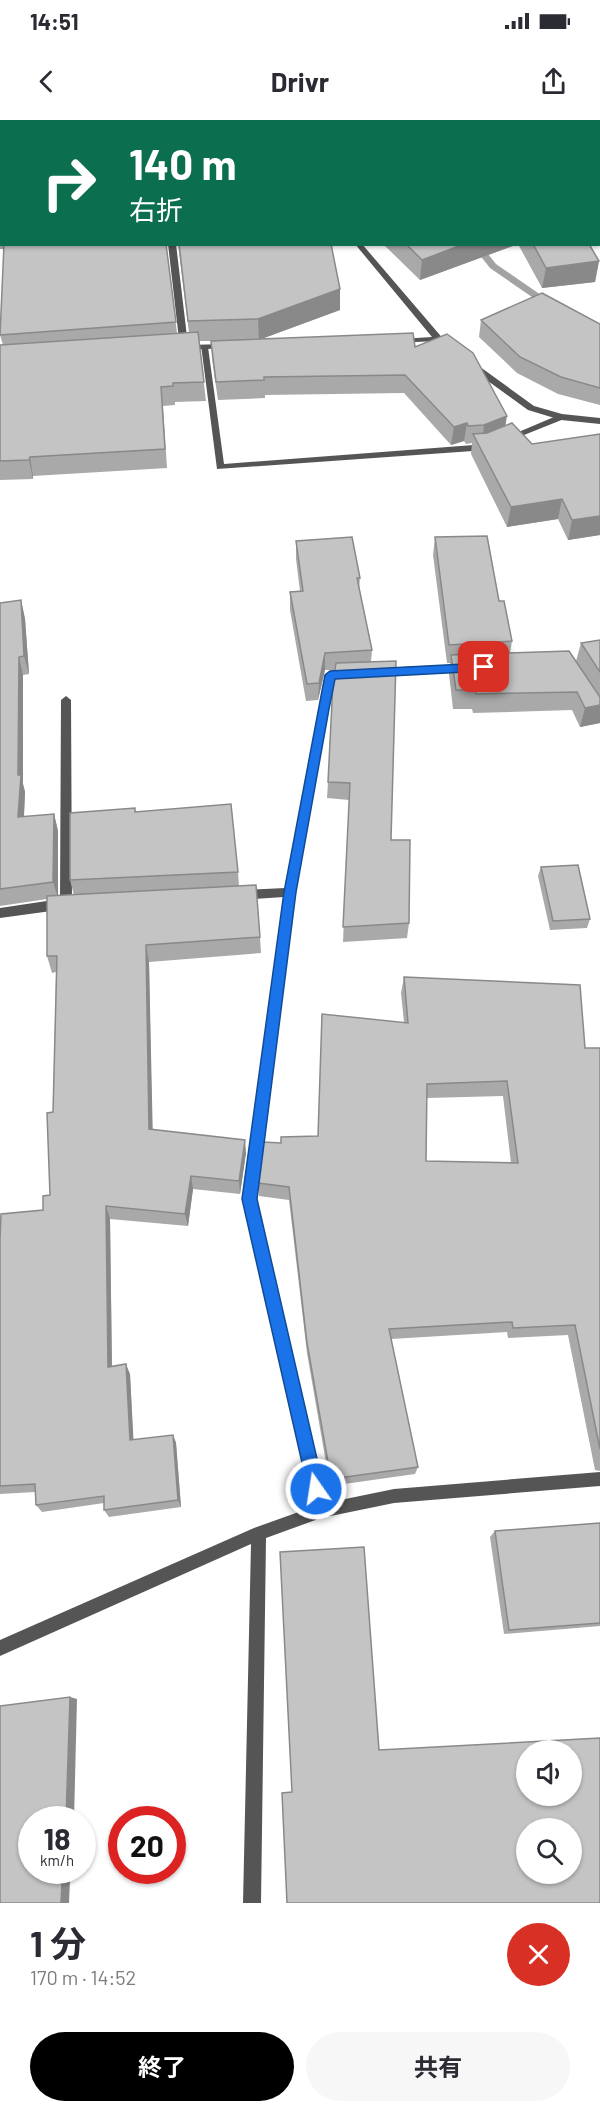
<!DOCTYPE html>
<html lang="ja">
<meta charset="utf-8">
<style>
body{margin:0;font-family:Barlow,"Noto Sans JP",sans-serif;background:#f7f7f7;color:#2b2b33;height:100vh;display:flex;flex-direction:column;font-size:22px;white-space:nowrap}
*{box-sizing:border-box;margin:0}
p{font-size:20px;color:#7c7c81}
.icon{flex:none;width:33px;height:33px;fill:none;stroke:currentColor;stroke-width:2;stroke-linecap:round;stroke-linejoin:round}
.map{position:relative;height:1783px;overflow:hidden}
.panel{display:flex;flex-direction:column;background:#fff;flex:1}
.panel>*{flex:none}
.guide{position:absolute;left:0px;top:0px;width:600px;height:126px;box-shadow:0 2px 4px #0004;background:#0b6e4f;color:#fff;overflow:hidden}
.controls{position:absolute;left:516px;top:1620px;display:grid;gap:12px}
.controls a{display:grid;place-items:center;width:66px;height:66px;border-radius:50%;background:#fff;box-shadow:0 2px 4px #0004;font-size:30px}
.speed{position:absolute;left:18px;top:1686px;display:flex;gap:12px;font-size:30px;font-weight:700;text-align:center}
.speed>*{display:grid;place-content:center;width:78px;height:78px;border-radius:50%;background:#fff;box-shadow:0 2px 4px #0004;line-height:1}
.speed small{font-size:15px;font-weight:400}
.speed .limit{border:9px solid #d22;background:#fff;color:#111}
.pin{position:absolute;display:grid;place-items:center;width:51px;height:51px;color:#fff;margin:-26px;border-radius:12px;box-shadow:0 3px 9px #0006}
.me{position:absolute;width:66px;margin:-33px;rotate:347deg;stroke-linejoin:round;filter:drop-shadow(0 0 4px #0008)}
.turn{display:flex;align-items:center;gap:21px;height:126px;padding:0 30px;font-size:27px}
.turn .icon{width:78px;height:78px;stroke-width:2.5}
.turn b{display:block;font-size:42px;line-height:51px}
.round{display:grid;place-items:center;flex:none;width:63px;height:63px;border-radius:32px;background:#f7f7f7}
.summary{display:flex;align-items:center;justify-content:space-between;height:102px;padding:0 30px}
h1{font-size:36px;font-weight:700;line-height:45px}
.primary-button{display:flex;gap:12px;margin-top:auto;padding:12px 30px}
.primary-button a{flex:1;height:69px;border-radius:36px;background:#000;color:#fff;font-size:24px;font-weight:700;line-height:69px;text-align:center}
.primary-button a+a{background:#f7f7f7;color:#2b2b33}
.status{display:flex;justify-content:space-between;align-items:center;height:42px;padding:0 30px;background:#fff;direction:ltr}
.status svg{height:16px;fill:currentColor}
header{display:flex;justify-content:space-between;align-items:center;height:78px;padding:0 30px;background:#fff;font-size:27px;font-weight:700}
.map>svg:first-child{display:block}
.lines{fill:none;stroke-linecap:round;stroke-linejoin:round}
.stream{fill:#a3a3a3;fill-rule:evenodd}
.lane{fill:#555;fill-rule:evenodd}
.street{fill:#555;fill-rule:evenodd}
.wall{fill:#a9a9a9;fill-rule:evenodd}
.shaded-wall{fill:#898989}
.building{fill:#c4c4c4;stroke:#898989;stroke-width:1.5;fill-rule:evenodd}
.route{fill:#1a73e8;stroke:#114b97;stroke-width:1.5}
</style>
<div class="status"><b>14:51</b><svg viewBox="0 0 49 12"><path d="M0 12V9h3v3zM5 12V6h3v6zM10 12V3h3v9zM15 12V0h3v12zM26 1h20v11H26zM47 4h2v5h-2z"/></svg></div>
<header><svg class="icon" aria-label="back" viewBox="0 0 24 24"><path d="M15 5l-7 7 7 7"/></svg>Drivr<svg class="icon" aria-label="share" viewBox="0 0 24 24"><path d="M12 15V3M7 8l5-5 5 5M5 13v7h14v-7"/></svg></header>
<div class="map">
<svg width="600" height="1783" viewBox="0 0 600 1783">
<rect width="100%" height="100%" fill="#fff"/>
<g class="lines">
<path class="stream" d="M471,124H480L496,144L554,184V188H548L490,148Z"/>
<path class="lane" d="M201,225L208,227L224,344L487,324L491,327L487,330L217,349Z
M561,294L565,297L564,299L509,321L506,322L502,319Z
M466,544L471,548L466,552L381,556L376,552L381,548Z
M349,550L354,554L353,557L334,558L296,772L256,1079L328,1391L326,1396L321,1398L316,1396L314,1391L242,1079L284,777L240,780L234,775L240,770L285,768L325,555L330,551Z
M66,576L71,580L72,784L66,789L0,798V788L60,779L61,580Z"/>
<path class="street" d="M168,124H176L188,225L226,224H229V228L184,230L180,228Z
M355,124H362L445,221V225H439L436,221L397,223V219H400L432,217Z
M470,244H476L534,286L562,294L600,298V304L561,300L528,290L470,248Z
M600,1352V1366L394,1383L321,1398L266,1418L261,1783H243L251,1424L0,1536V1520L254,1408L321,1384L394,1369Z"/>
</g>
<path class="wall" d="M0,0H9V2H2V19L0,18Z
M351,0H600V73H598V2H353Z
M0,36H2V124H166L177,213H189L178,124H331L340,190L260,219L415,227L505,305L532,324L600,314V415L568,420L558,399L507,407L471,334L472,323L466,324L464,321L451,325L404,273L265,275V278L218,280L212,239L211,221H199L206,281L175,282V285L163,286L167,348L33,356V359L0,360V229L3,225L0,215L4,129H0Z
M383,124H518L420,160Z
M518,124H589L599,141L595,162L542,168Z
M481,200L600,204V285L558,274L517,253L479,217Z
M435,417L499,481L512,521L510,533L576,541L581,523L600,520V603L580,607L572,590L473,593L472,589H453L449,554L450,543H447L433,435Z
M296,421L360,458L359,469L372,530L371,542L391,720L409,803L407,818L343,822L349,680L327,678L335,550H325L318,580L306,581L290,490V472L300,471L296,439Z
M21,480L25,499L29,554L23,555V664L25,672L24,697L54,694L58,711V776L74,775L70,760L136,692L238,752L239,766L260,817L261,833L149,842L152,1010L246,1033L240,1074L193,1069L188,1106L110,1099L112,1246L130,1254L133,1320L173,1315L176,1323L181,1387L109,1397L104,1390V1383L42,1392L36,1385L35,1372L0,1374V1119L43,1090L50,1075L53,992L56,852L52,853L47,836V779L0,786V483Z
M541,747L590,799L587,808L550,810L538,756Z
M404,857L585,928H600V1351L595,1350L568,1215L508,1218L507,1212L391,1219L418,1347L415,1354L330,1366L307,1233L289,1080L259,1076L258,1063L281,1023L318,1016L404,902L401,873ZM503,976L511,1043L426,1041L427,978Z
M600,1403V1506L504,1514L490,1417L495,1411Z"/>
<path class="shaded-wall" d="M306,0H347L344,2H303Z
M464,124H518L420,160L422,140Z
M599,141L595,162L542,168L546,148Z
M340,169V190L259,220L258,199Z
M507,296L504,314L482,323L484,305Z
M467,303L464,321L451,325L454,307Z
M30,337L33,356V359L29,340Z
M562,379L558,399L507,407L511,387Z
M600,396V415L568,420L572,400Z
M21,480L25,499L29,554L24,536Z
M325,533V550L318,580L319,563Z
M19,537L23,555V664L25,672L23,714L18,697Z
M600,585V603L580,607L585,588Z
M54,694L58,711V778L53,762Z
M146,825L149,842L153,1023L149,1009Z
M245,1020L246,1033L240,1074L239,1061Z
M191,1056L193,1069L188,1106L185,1094Z
M106,1086L110,1099L112,1256L108,1247Z
M126,1244L130,1254L134,1329L130,1320Z
M173,1315L176,1323L181,1387L178,1380Z
M70,1577L77,1579L74,1700H66Z
M65,1750H73V1758L70,1760L69,1783H61L62,1762Z"/>
<path class="building" d="M0,0H7L6,2H2V4H0Z
M107,0H306L303,2H103Z
M382,0H600V53H598V2H385Z
M0,36H2V109H0Z
M4,124H166L176,202L0,215Z
M179,124H331L340,169L258,199L188,201Z
M406,124H464L422,140Z
M533,124H589L599,141L546,148Z
M542,173L600,204V268L561,257L520,237L481,200Z
M198,212L204,262L173,263V266L161,267L165,329L30,337L29,340L0,341V225Z
M413,213L415,227L447,214L473,233L507,296L484,305L468,306L467,303L454,307L405,255L264,257V260L216,262L211,221Z
M512,303L532,324L600,314V396L572,400L562,379L511,387L473,314L487,313Z
M487,416L499,481H504L512,521L449,525L435,417Z
M352,417L360,458H357L372,530L325,533L319,563L307,564L290,472L303,471L296,421Z
M21,480L24,536L19,537L18,655H21L18,697L54,694L53,762L0,769V483Z
M600,520V552L581,523Z
M569,531L600,577V585L585,588L577,572L476,574L475,570H456L451,535Z
M396,541L391,720H410L409,803L343,807L350,663L328,662L333,562L336,543Z
M231,684L238,752L70,760V693L135,688V692Z
M578,745L590,799L553,801L541,747Z
M256,765L260,817L146,825L149,1009L245,1020L239,1061L191,1056L185,1094L106,1086L108,1247L126,1244L130,1320L173,1315L178,1380L104,1390V1376L36,1385L35,1364L0,1366V1119L1,1094L43,1090V1076L50,1075L47,993L53,992L57,836H47V776Z
M404,857L580,865L585,928H600V1329L575,1205L513,1208L512,1202L389,1209L418,1347L331,1359L307,1223L289,1067L258,1063L263,1022L281,1023V1017L318,1016L322,894L408,903ZM507,961L518,1043L426,1041L427,964Z
M600,1403V1503L509,1510L495,1411Z
M364,1427L379,1630L600,1618V1783H287L282,1673L292,1672L280,1432ZM526,1630H572V1676H526ZM526,1708H572V1754H526Z
M70,1577L66,1700H32V1750H65V1762H62L61,1783H0V1586Z"/>
<path class="route" d="M484,543L490,547L484,551L335,559L329,589L296,772L257,1079L324,1369L322,1375L316,1377L310,1375L308,1369L242,1079L284,772L325,555L330,551Z"/>
</svg>
<div class="controls">
<a><svg class="icon" aria-label="sound" viewBox="0 0 24 24"><path d="M4 9h4l5-4v14l-5-4H4zM17 9q2 3 0 6"/></svg></a>
<a><svg class="icon" aria-label="search" viewBox="0 0 24 24"><circle cx="10" cy="10" r="6"/><path d="M15 15l6 6"/></svg></a>
</div>
<div class="speed"><div>18<small>km/h</small></div><div class="limit">20</div></div>
<div class="pin" style="left:484px;top:547px;background:#d93025"><svg class="icon" aria-label="arrive" viewBox="0 0 24 24"><path d="M6 21V4h12l-3 4 3 4H6"/></svg></div>
<svg class="me" style="left:316px;top:1369px" viewBox="-20 -20 40 40"><circle r="17" fill="#1a73e8" stroke="#fff" stroke-width="3"/><path d="M0-11L8 9 0 5-8 9z" fill="#fff"/></svg>
<div class="guide">
<div class="turn"><svg class="icon" aria-label="right" viewBox="0 0 24 24"><path d="M7 20v-9h11M14 6l5 5-5 5"/></svg><div><b>140 m</b>右折</div></div>
</div>
</div>
<section class="panel">
<div class="summary"><div><h1>1 分</h1><p>170 m · 14:52</p></div><a class="round" style="background:#d93025;color:#fff"><svg class="icon" aria-label="close" viewBox="0 0 24 24"><path d="M6 6l12 12M18 6L6 18"/></svg></a></div>
<div class="primary-button"><a>終了</a><a>共有</a></div>
</section>
